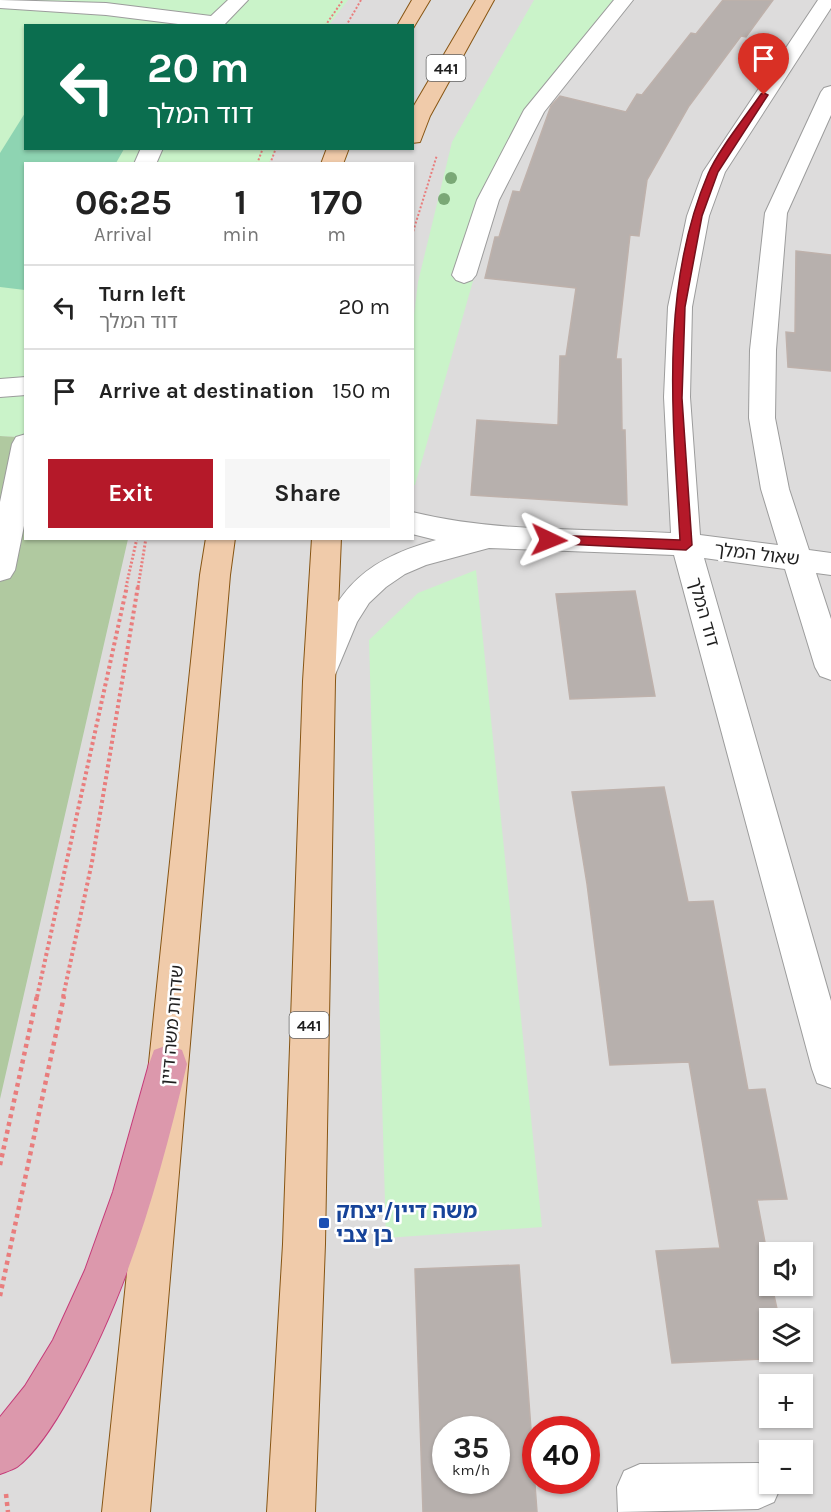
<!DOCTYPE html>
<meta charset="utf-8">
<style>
body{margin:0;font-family:Karla,"Noto Sans Hebrew",sans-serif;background:#f6f6f6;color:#222;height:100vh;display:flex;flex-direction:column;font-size:22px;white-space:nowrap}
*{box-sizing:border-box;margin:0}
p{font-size:20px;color:#767676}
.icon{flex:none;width:33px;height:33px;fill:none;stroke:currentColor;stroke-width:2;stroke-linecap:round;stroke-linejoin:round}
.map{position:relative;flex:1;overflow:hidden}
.panel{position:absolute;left:24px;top:162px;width:390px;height:378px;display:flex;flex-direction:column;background:#fff;border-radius:0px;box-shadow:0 2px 4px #0004}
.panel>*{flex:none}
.guide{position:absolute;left:24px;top:24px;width:390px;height:126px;border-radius:0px;box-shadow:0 2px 4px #0004;background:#0b6e4f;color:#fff;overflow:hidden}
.controls{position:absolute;left:759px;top:1242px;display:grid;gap:12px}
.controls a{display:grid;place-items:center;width:54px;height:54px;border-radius:0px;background:#fff;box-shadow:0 2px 4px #0004;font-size:30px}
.speed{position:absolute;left:432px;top:1416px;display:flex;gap:12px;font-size:30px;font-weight:700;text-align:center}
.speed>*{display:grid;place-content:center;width:78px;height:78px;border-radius:50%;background:#fff;box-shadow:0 2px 4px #0004;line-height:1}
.speed small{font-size:15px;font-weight:400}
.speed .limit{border:9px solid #d22;background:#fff;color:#111}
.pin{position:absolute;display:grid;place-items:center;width:51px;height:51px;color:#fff;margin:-62px -26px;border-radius:50% 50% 50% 0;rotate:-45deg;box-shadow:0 0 6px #0007}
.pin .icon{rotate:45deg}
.me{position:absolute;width:66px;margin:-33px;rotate:92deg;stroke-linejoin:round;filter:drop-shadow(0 0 4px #0008)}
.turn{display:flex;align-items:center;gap:21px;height:126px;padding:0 24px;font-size:27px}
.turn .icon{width:78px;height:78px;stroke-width:2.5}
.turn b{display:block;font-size:42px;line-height:51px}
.eta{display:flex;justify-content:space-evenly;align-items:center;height:102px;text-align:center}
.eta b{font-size:36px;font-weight:700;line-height:42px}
.action{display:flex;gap:12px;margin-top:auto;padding:12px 24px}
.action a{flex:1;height:69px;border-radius:0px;background:#b51929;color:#fff;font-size:24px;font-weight:700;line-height:69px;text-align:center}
.action a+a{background:#f6f6f6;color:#222}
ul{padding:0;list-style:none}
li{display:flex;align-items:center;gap:18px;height:84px;padding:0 24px;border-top:2px solid #e0e0e0}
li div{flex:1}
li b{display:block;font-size:22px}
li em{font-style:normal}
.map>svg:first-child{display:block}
.residential{fill:#dddcdc;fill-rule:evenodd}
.forest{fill:#b0c9a0}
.park{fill:#caf3c9}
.pitch{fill:#8ed4b2}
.building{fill:#b7b0ad;stroke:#beb1ab;stroke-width:1.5;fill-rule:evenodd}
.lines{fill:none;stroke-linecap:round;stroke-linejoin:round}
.minor-casing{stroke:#9c9c9c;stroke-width:2}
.major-casing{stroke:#875513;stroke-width:2}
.highway-casing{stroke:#c53b79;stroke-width:2}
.path-far3{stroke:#e97d7d;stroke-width:2;stroke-dasharray:2 2;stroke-linecap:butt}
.path-far2{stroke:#e97d7d;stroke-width:3;stroke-dasharray:2 2;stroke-linecap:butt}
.path-far1{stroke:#e97d7d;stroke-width:4;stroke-dasharray:3 3;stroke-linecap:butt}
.path{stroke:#e97d7d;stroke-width:4.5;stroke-dasharray:4 4;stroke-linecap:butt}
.minor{fill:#fff;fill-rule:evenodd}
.major{fill:#f0cbaa;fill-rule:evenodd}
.highway{fill:#dc98ac;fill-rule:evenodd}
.tree{fill:#7aa876}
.route{fill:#b51929;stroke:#76101b;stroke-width:1.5}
.transit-dot{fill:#1a4fb4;stroke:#fff;stroke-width:2}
.labels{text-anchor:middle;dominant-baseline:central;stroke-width:5;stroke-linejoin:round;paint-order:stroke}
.shield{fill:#fff;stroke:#626262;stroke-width:1.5}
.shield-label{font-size:16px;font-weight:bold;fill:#1f1f1f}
.street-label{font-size:18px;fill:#1f1f1f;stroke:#fff}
.near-transit-label{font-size:21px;font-weight:bold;fill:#164399;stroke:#fff;text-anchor:start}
</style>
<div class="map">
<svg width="831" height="1512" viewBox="0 0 831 1512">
<rect width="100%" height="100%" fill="#efebe7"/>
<path class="residential" d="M0,0H831V1512H0ZM26,26H412V148H26ZM26,164H412V538H26ZM770,1252H802V1286H770ZM770,1318H802V1352H770ZM770,1384H802V1418H770ZM446,1430H496V1480H446ZM536,1430H586V1480H536ZM770,1450H802V1484H770Z"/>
<path class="forest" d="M0,436L25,437L26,538L128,539L0,1099Z"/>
<path class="park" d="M0,0H348L329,25L26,26V148L276,149L269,163L26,164L25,437L0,436Z
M534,0H619L519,119L415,485H413L412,332L418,282L452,142Z
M476,570L542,1227L386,1238L369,640L418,593Z"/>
<path class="pitch" d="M25,113L26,148L124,149L116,163L26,164L25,290L0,287V153Z"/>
<path class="building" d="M723,0H773L746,37L741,36L689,106L647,180L639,236L630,235L616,359H621L622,430H625L627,505L471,495L477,420L558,425L560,356H566L576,288L485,278L495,237H499L513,191L520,192L551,106L560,96L626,112L637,94L642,95L691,33L696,34Z
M796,251L831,255V371L788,367L786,332L795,333Z
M635,591L655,696L570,699L556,594Z
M664,787L688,902L713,901L748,1090L765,1089L787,1199L757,1200L770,1269V1286H772L779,1318H770V1352H785L786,1358L672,1363L656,1251L720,1248L689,1062L610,1065L587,884L572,792Z
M519,1265L537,1512H423L415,1269ZM446,1430H496V1480H446Z"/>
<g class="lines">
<g class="minor-casing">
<path id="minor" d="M0,0L106,3L211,16L228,0H248L223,26H194L106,15L0,8Z
M614,0H633L544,112L499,200L476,275L472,280L464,283L456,280L452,275L477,200L524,110Z
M818,0H831V8L725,172L709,216L692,307L690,397L700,535L778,545L761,489L749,418L750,350L765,213L821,92L824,88L831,86V115L787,213L776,350L775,418L789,489L809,550L831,553V575L816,573L831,619V680L820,676L815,667L785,569L704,558L831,1001V1088L817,1083L812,1069L674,555L489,548L426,565L405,574L386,587L369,603L357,622L332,682L321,686L310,682L305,673C334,595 354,563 436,540L412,534V512C498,533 584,528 671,533L664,397L668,307L687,216L703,172Z
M141,148H163L156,164H134Z
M26,377V395L0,397V379Z
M26,434V516L15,570L10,578L0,581V502L12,444L16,437Z
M758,1463L770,1467V1484H780L781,1486L774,1502L758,1509L618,1512L617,1487L624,1471L640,1464Z"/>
</g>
<g class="major-casing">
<path id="major" d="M412,0H430L412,30V26H397Z
M476,0H494L430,116L420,142L412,143V109Z
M327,148H349L343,164H321Z
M206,538H235L230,575L150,1512H102L200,575Z
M312,538H341L335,681L325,1244L315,1512H267L283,1244L303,681Z"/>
</g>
<g class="highway-casing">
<path id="highway" d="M168,1045L182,1050L187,1064C160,1178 129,1291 71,1394C59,1416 37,1452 17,1467C12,1470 5,1472 0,1474V1417L25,1386L53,1340L85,1270L113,1192L149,1064L154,1050Z"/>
</g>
<path class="path-far3" d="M325,26L343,0
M346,26L361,0
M257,164L263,148
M270,164L276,148
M412,235L437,155"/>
<path class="path-far2" d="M126,587L137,538
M138,587L146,538"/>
<path class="path-far1" d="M37,997L127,586
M63,997L92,862L138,586"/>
<path class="path" d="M0,1165L37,996
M0,1296L64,996
M6,1494L8,1512"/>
<use href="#minor" class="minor"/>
<use href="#major" class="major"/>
<use href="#highway" class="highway"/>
</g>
<g class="tree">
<circle cx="451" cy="178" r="6"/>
<circle cx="444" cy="199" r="6"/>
</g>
<path class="route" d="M764,93L768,95L718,172L702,216L685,307L682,398L692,545L686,550L544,543V537L549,535L680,540C673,419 659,289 708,174C718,150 746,116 761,94Z"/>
<rect class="transit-dot" x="318" y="1217" width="12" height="12" rx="3"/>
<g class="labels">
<g class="shield">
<rect x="426.5" y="55" width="39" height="26" rx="4.5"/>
<rect x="289.5" y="1012" width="39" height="26" rx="4.5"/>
</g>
<g class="shield-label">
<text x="446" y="68">441</text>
<text x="309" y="1025">441</text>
</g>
<g class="street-label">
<text transform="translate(757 554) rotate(7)">שאול המלך</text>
<text transform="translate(704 612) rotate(74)">דוד המלך</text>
<text transform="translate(172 1025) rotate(-85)">שדרות משה דיין</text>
</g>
<g class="near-transit-label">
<text x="336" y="1211">משה דיין/יצחק<tspan x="336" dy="24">בן צבי</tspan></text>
</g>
</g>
</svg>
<div class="controls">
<a><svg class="icon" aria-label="sound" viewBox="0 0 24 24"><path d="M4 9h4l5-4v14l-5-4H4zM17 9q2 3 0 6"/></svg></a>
<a><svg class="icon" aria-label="layers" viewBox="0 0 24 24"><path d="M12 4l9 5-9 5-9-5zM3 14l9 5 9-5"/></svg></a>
<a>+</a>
<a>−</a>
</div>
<div class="speed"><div>35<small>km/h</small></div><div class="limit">40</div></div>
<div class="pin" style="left:764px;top:95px;background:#d93025"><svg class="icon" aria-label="arrive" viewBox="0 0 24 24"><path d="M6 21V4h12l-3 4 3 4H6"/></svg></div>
<svg class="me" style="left:549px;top:540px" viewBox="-20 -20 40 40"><path d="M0-17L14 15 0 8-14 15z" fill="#b51929" stroke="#fff" stroke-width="4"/></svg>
<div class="guide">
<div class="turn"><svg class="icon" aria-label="left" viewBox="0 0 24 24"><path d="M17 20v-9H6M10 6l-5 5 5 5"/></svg><div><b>20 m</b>דוד המלך</div></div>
</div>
<section class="panel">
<div class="eta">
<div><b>06:25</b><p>Arrival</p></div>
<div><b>1</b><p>min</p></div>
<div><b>170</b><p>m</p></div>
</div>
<ul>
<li><svg class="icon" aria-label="left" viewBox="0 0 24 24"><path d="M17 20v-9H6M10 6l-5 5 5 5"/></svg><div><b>Turn left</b><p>דוד המלך</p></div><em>20 m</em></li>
<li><svg class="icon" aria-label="arrive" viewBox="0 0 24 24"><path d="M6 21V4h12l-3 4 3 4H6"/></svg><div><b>Arrive at destination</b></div><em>150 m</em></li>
</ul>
<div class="action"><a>Exit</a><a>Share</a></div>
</section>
</div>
